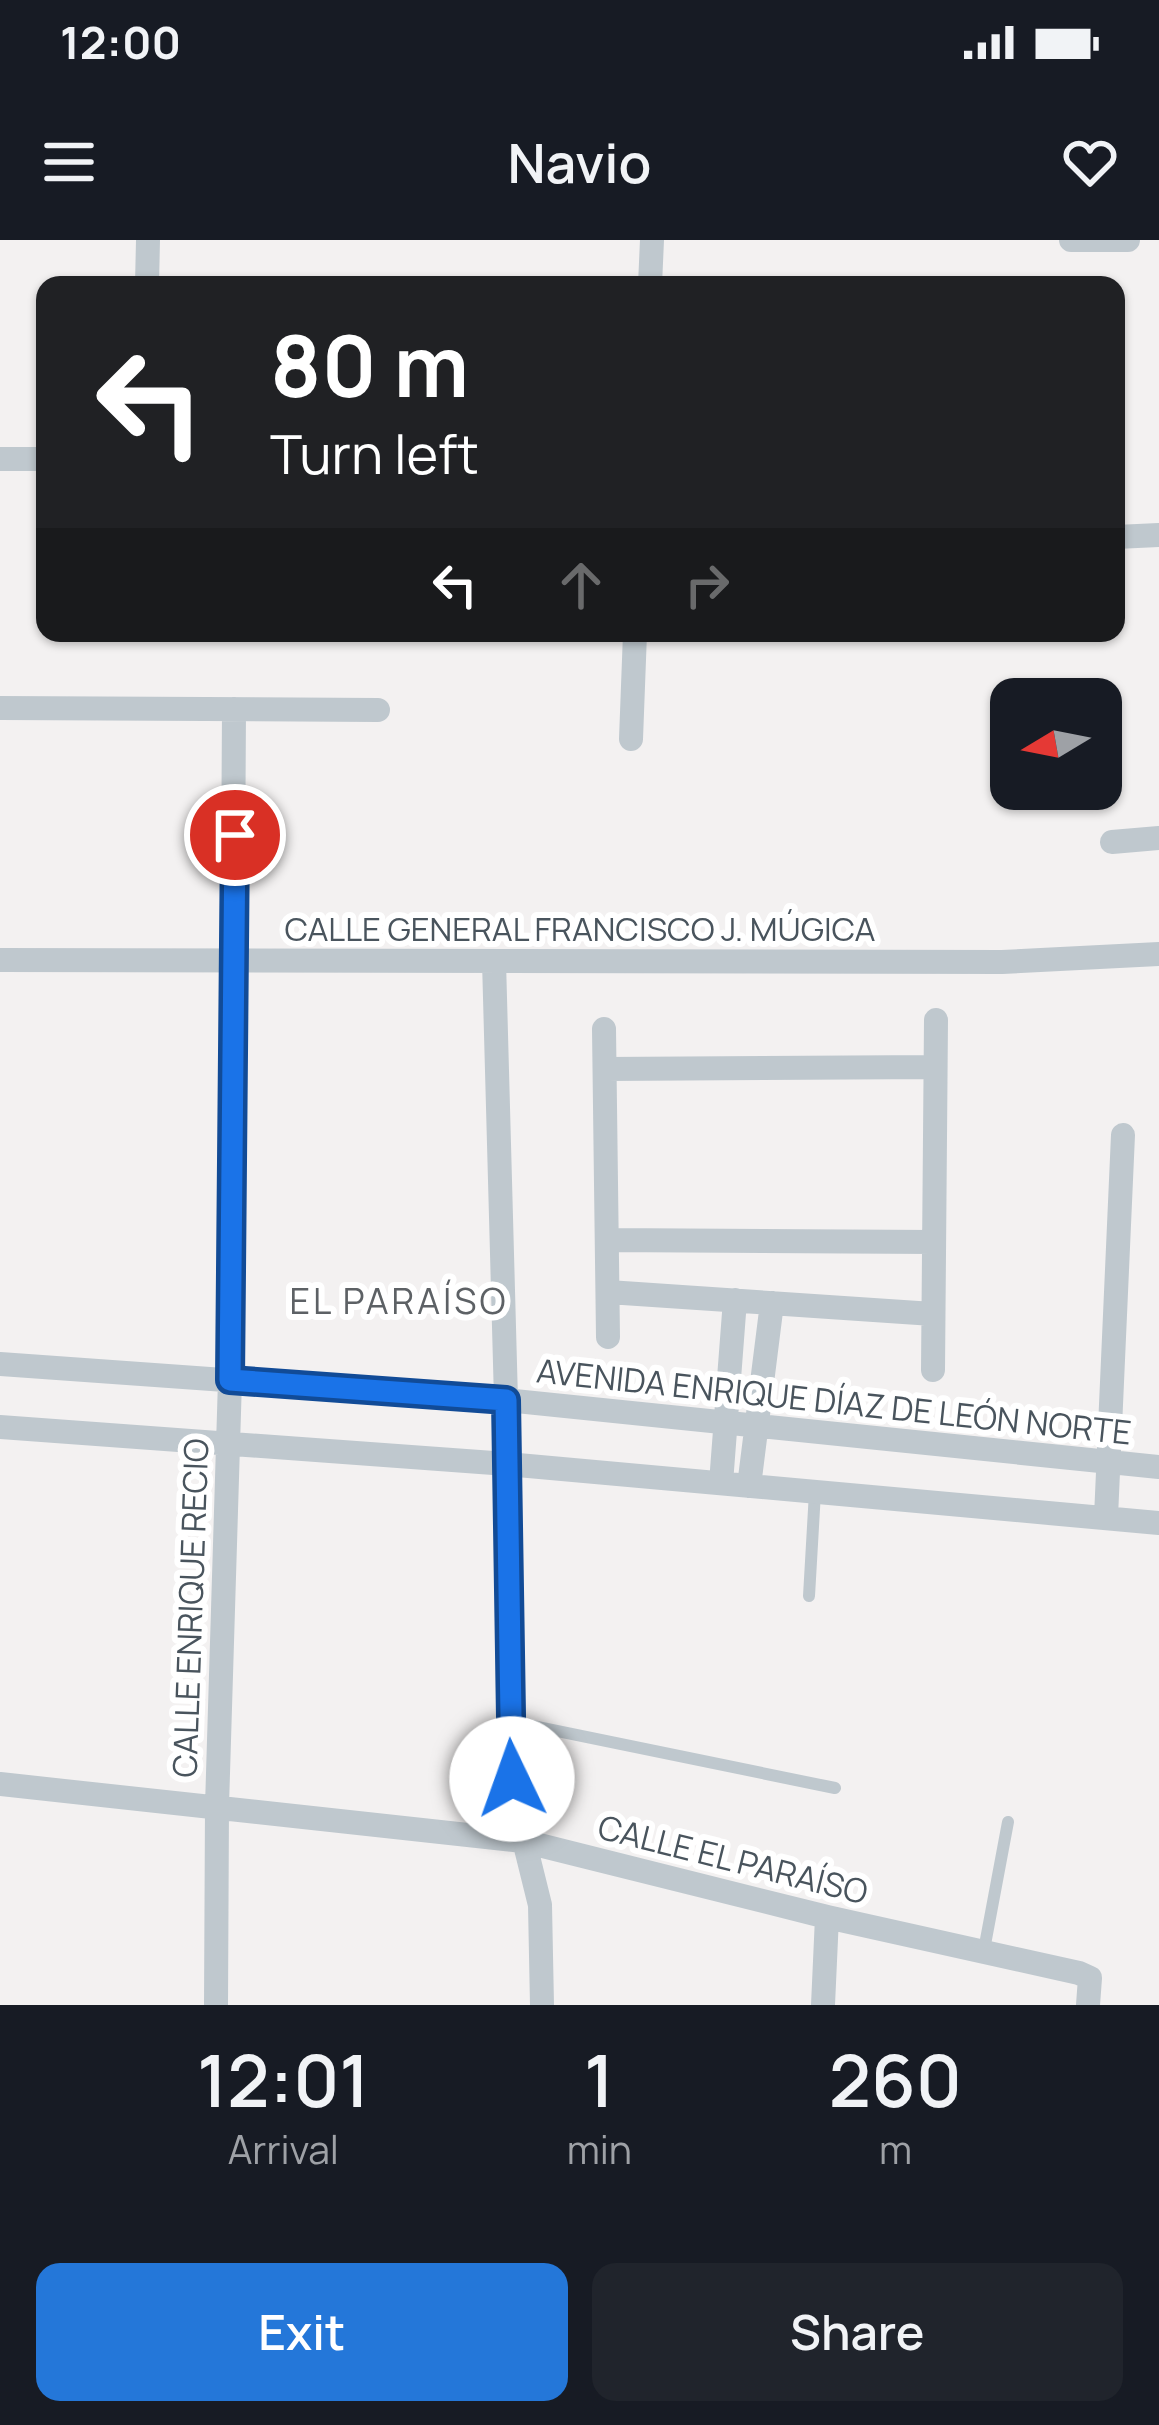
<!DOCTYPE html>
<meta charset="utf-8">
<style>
body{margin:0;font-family:Manrope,sans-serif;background:#20242c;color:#f1f3f6;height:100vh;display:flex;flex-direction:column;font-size:45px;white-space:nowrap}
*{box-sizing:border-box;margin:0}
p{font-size:39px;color:#9ea1a6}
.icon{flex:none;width:66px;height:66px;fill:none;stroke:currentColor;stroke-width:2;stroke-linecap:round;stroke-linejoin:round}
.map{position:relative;height:1765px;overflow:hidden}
.sheet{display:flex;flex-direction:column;background:#171b24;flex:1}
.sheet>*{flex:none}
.banner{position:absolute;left:36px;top:36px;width:1089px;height:366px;border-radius:24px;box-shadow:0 3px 9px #0004;background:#202124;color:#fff;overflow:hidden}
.needle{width:78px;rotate:260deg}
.controls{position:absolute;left:990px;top:438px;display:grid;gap:24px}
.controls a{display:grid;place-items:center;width:132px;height:132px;border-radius:24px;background:#171b24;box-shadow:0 3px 9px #0004;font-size:60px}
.pin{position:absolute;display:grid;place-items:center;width:102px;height:102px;color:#fff;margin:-51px;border:6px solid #fff;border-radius:50%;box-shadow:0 3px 12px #0007}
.me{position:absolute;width:132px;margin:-66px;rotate:357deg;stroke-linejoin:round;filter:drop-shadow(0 0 9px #0008)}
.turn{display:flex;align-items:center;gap:42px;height:252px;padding:0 36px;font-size:54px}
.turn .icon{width:156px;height:156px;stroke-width:2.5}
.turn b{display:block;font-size:84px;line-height:102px}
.lanes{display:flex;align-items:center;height:114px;padding:0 36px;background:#0003;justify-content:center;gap:60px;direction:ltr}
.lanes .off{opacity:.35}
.eta{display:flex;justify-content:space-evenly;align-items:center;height:204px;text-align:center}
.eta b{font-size:72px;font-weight:600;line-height:84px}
.primary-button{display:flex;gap:24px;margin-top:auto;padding:24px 36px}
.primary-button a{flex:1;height:138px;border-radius:24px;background:#2477d9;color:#fff;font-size:48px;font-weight:600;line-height:138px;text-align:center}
.primary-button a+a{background:#20242c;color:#f1f3f6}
.status{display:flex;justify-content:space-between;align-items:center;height:84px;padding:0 60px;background:#171b24;direction:ltr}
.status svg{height:33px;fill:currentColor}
header{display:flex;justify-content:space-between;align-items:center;height:156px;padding:0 36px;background:#171b24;font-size:54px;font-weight:600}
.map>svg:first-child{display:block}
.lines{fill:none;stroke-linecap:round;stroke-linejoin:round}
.lane{stroke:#bfc8ce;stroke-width:12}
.street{stroke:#bfc8ce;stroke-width:24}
.route-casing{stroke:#114b97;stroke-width:30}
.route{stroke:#1a73e8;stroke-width:21}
.labels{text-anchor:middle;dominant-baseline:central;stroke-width:12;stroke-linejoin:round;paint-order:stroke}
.street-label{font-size:33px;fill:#49545d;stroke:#fff}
.neighbourhood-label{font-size:36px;letter-spacing:3px;fill:#5d6165;stroke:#fff}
</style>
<div class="status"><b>12:00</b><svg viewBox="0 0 49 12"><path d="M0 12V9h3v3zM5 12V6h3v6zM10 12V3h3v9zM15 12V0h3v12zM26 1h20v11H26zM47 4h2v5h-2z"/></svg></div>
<header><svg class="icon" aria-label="menu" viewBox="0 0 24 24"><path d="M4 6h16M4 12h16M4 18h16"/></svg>Navio<svg class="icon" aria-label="heart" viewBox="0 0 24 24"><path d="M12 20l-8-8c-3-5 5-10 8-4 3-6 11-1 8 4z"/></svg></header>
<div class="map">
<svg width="1159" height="1765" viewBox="0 0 1159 1765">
<rect width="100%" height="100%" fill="#f3f1f1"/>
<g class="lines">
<path class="lane" d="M809,1356L815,1252
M508,1481L835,1548
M984,1710L1008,1582"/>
<path class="street" d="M1071,0H1128
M147,45L148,0
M650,45L652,0
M0,219H45
M1116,297L1159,295
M0,468L378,470
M631,499L635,393
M1112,602L1159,598
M0,720L1002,722L1159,714
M494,721L506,1160L508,1481L515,1564L540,1665L542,1765
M604,789L608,1097
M605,829L935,827
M607,1000L933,1002
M608,1052L933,1074
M0,1124L506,1160L1159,1227
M933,1130L936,780
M0,1187L507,1224L1159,1283
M721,1243L735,1060
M749,1246L772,1063
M1106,1277L1123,895
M0,1544L523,1601L827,1677L1079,1733L1090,1738L1088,1765
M216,1765L217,1566L230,1140L234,469
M823,1765L827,1677"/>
</g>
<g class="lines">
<g class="route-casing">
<path id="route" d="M235,595L230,1140L506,1160L512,1539"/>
</g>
<use href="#route" class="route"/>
</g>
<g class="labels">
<g class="street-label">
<text x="580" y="688">CALLE GENERAL FRANCISCO J. MÚGICA</text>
<text transform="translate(834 1161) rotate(6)">AVENIDA ENRIQUE DÍAZ DE LEÓN NORTE</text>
<text transform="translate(190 1368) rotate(-88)">CALLE ENRIQUE RECIO</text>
<text transform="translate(733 1619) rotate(14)">CALLE EL PARAÍSO</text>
</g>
<g class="neighbourhood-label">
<text x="399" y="1060">EL PARAÍSO</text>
</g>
</g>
</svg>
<div class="controls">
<a><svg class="needle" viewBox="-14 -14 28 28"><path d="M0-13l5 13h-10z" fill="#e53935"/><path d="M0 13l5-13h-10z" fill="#9ea1a6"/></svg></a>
</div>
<div class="pin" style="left:235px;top:595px;background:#d93025"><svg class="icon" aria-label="arrive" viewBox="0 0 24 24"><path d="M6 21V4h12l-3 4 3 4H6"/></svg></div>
<svg class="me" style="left:512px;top:1539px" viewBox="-20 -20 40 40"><circle r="19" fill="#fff"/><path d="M0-13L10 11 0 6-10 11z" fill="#1a73e8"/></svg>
<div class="banner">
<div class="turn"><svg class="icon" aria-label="left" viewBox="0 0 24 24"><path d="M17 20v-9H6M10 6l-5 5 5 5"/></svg><div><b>80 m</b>Turn left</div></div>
<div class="lanes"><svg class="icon" aria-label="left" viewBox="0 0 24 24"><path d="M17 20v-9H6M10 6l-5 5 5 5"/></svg><svg class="icon off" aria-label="ahead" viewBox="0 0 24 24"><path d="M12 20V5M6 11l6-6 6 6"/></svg><svg class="icon off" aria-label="right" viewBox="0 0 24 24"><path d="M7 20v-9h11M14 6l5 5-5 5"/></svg></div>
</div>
</div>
<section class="sheet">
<div class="eta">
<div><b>12:01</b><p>Arrival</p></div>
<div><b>1</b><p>min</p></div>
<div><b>260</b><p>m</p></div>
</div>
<div class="primary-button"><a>Exit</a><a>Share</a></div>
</section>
